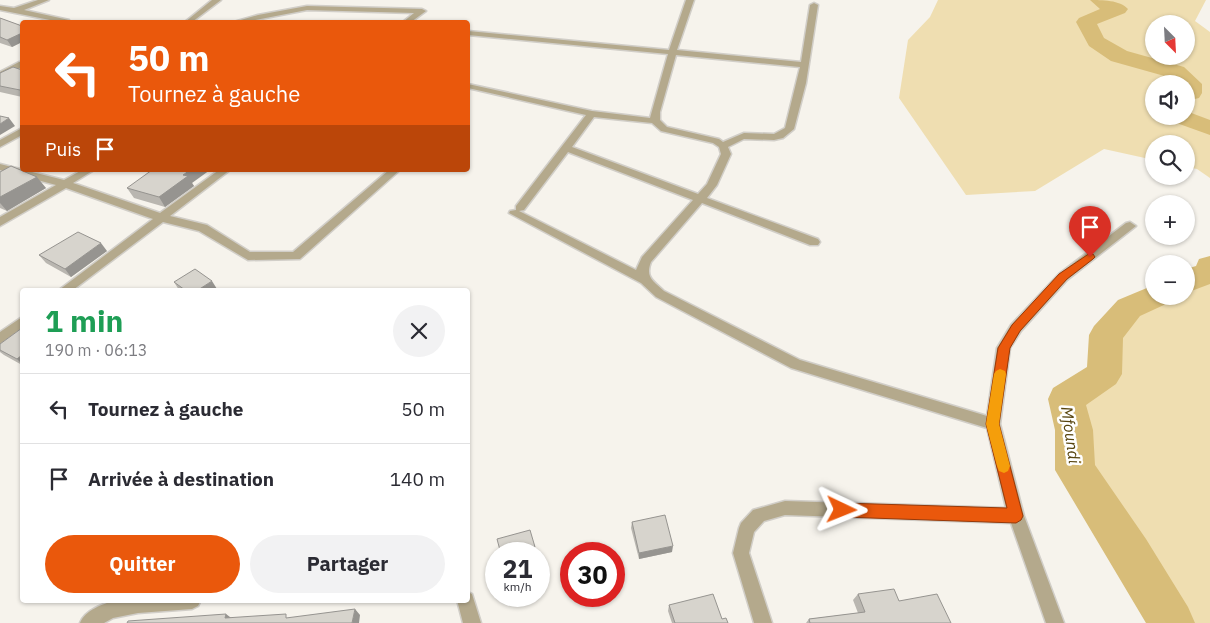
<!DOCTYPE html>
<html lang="fr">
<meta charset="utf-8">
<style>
body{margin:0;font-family:"IBM Plex Sans",sans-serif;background:#f2f2f3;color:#2b2b33;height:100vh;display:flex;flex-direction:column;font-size:19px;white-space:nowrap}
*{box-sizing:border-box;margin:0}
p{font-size:16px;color:#7c7c81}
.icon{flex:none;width:28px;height:28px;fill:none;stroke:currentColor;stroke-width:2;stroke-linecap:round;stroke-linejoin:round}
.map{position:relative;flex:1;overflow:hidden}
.sheet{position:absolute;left:20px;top:288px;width:450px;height:315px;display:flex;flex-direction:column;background:#fff;border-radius:5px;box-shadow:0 1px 4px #0004}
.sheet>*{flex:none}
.hud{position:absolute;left:20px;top:20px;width:450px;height:152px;border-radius:5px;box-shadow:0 1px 4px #0004;background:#ea580c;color:#fff;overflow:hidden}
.needle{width:32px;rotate:156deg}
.fabs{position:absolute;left:1145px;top:15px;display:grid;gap:10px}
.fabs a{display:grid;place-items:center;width:50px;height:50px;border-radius:50%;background:#fff;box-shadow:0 1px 4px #0004;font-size:25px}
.speed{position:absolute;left:485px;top:542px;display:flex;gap:10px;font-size:25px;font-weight:700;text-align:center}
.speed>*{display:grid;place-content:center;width:65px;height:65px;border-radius:50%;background:#fff;box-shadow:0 1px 4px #0004;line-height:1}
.speed small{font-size:12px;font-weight:400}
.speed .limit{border:8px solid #d22;background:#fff;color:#111}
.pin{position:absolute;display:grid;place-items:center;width:42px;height:42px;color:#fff;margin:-51px -21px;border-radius:50% 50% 50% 0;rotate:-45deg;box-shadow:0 0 5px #0007}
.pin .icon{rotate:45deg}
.me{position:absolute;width:55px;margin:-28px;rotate:92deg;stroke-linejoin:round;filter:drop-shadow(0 0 4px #0008)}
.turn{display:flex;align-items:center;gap:18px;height:105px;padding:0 25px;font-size:22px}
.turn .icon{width:65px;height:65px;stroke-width:2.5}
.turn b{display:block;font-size:35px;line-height:42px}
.then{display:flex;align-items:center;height:48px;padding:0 25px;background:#0003;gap:10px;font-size:19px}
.round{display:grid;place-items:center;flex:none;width:52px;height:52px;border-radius:26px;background:#f2f2f3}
.summary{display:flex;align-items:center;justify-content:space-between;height:85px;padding:0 25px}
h1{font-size:30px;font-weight:800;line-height:38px;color:#1e9e55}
.cta{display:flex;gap:10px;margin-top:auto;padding:10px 25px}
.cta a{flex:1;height:58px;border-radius:30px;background:#ea580c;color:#fff;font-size:20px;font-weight:800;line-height:58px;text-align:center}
.cta a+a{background:#f2f2f3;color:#2b2b33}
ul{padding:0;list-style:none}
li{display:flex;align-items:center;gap:15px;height:70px;padding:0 25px;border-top:1px solid #e1e1e2}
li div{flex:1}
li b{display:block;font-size:19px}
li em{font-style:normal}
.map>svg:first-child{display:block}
.green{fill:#efdeb1;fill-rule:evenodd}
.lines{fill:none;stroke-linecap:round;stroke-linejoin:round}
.river{fill:#d8bd79;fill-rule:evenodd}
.minor-casing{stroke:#d1cec8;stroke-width:3}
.minor{fill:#b4a98c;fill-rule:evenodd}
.wall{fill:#b9b6b0}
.shaded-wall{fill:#969490}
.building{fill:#d7d4cd;stroke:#969490}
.route{fill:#ea580c;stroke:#983908}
.slow{fill:#f59e0b}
.labels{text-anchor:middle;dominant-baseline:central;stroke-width:5;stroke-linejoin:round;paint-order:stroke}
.water-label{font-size:16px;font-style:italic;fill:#57440e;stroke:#fff}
</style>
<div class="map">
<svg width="1210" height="623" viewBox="0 0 1210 623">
<rect width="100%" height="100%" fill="#f6f3ec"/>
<path class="green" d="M938,0H1206L1195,21L1210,32V178L1197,169L1186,167V144H1154V160L1104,149L1035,191L966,195L899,98L908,40L930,17ZM1154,24H1186V56H1154ZM1154,84H1186V116H1154Z
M1210,267V623H1172L1131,554L1075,470L1074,430L1066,399L1104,374L1106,335L1129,308L1155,296H1186V282L1207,273Z"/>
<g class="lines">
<path class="river" d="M1090,0C1102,0 1120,0 1128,9L1125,13L1097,24L1104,38L1127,51L1184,67L1202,84V93L1199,98L1186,101V84H1177L1168,77L1111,61L1089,46L1076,22L1079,18L1100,9Z
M1186,111L1210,120V135L1171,121L1167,116H1186Z
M1210,256V284L1186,293V269L1196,266L1199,259Z
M1154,285V296H1171L1166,304L1140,316L1123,338L1122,374L1116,384L1086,405L1093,430L1095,465L1146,539L1188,607L1195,623H1146L1055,470V430L1048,399L1053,388L1087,367L1089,335L1094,326L1118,300Z"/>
<g class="minor-casing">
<path id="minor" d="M38,0H49L24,10L69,20V22H60L0,10V6L14,8Z
M212,0H221L192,22H185Z
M686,0H694L677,50L801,62L810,5L814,3L818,5L806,83L794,129L783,138L774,140L744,139L728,147L731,154L717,185L707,198L818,239L820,242L818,245H810L702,203L651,262C645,277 653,281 664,291L800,360L987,416L997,348L1011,325L1059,274L1126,223L1130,222L1136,226L1067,280L1021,331L1010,348L1000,424L1024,516L1064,623H1046L1011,523L785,515L764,521L754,532L749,553L772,623H754L733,553L739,528L741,523L753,510L785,501L1006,508L987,428L791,368L656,297L641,283L509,213L510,211L516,210V206L586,115L468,88V84L592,111L650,118L668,54L468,35V31L669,50ZM676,55L800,67L785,128L774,134L744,133L723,142L719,139L667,127L660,120V112ZM594,117L652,123L661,131L713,143L719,147L721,154L707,184L698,194L572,147ZM568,152L693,200L642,257L636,270L519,211L524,210Z
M307,6L422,9L426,11L411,22H403L414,13L307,10L245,22H234L258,15Z
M19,62H22V67L0,78V72Z
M22,128V135L0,147V140Z
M0,164L64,180L82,170H94L73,183L160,213L219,170H230L170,216L207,225L250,252H293L389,170H400L300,259L248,260L199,231L163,222L73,290H59L153,219L66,188L0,226V217L56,185L0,170Z
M22,317V328L0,344V332Z
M468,592L472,594L481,623H463L457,600H468Z
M116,600H201L198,606L192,609L138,613L113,618L104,623H80C85,610 103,604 116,600Z"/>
</g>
<use href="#minor" class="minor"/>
</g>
<path class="wall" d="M0,18L22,26V42L12,47L0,43Z
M22,70V97L0,92V73Z
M0,172L46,188L7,211L0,208Z
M192,183L194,186L165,207L134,198L127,188Z
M107,251L71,277L46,263L39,255Z
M174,282L217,289L215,290H179Z
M22,328V365L4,355L0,352V344Z
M632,522L672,552L639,559L631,528Z
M858,594L899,601L951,623H806L809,619L858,613L853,600Z
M669,605L722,619L728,623H672L668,611Z"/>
<path class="shaded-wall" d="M22,33V42L12,47L7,40Z
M9,118L15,126L0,135V124Z
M190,170H210L192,183L194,186L165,207L159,197L183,175Z
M37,177L46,188L7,211L0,203V197Z
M101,243L107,251L71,277L65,269Z
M212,281L217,289L215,290H198Z
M22,355V364L17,359Z
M673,546L672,552L639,559V553Z
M535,547V550L523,554H512Z
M355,609L360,615L359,623H352Z
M226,614L234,620L225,618Z"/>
<path class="building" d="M0,18L22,26V33L7,40L0,37Z
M13,67L22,70V89L20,90L0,86V73Z
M0,116L9,118L0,124Z
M11,166L37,177L0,197V172Z
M152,170H190L183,175L188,176L159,197L127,188Z
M78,232L101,243L65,269L39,255Z
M195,269L212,281L198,290H185L174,282Z
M22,328V355L17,359L0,350V344Z
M665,515L673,546L639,553L632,522Z
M530,530L535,547L512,554H501L497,539Z
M894,589L899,601L937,594L951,623H810L809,619L865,612L858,594Z
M713,594L722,619L726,618L728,623H675L669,605Z
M355,609L352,623H127L128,621L226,614L225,618L286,614V618Z"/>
<path class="route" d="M1090,253L1093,254L1095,257L1093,259L1067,279L1020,331L1010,348L999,424L1023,516L1021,520L1016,523L842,517L837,515L835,510L837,505L842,503L1007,508L986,424L998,348L1012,325L1059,274Z"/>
<path class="slow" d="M1000,369L1005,371L1006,374L999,424L1010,466L1008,471L1004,473L999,471L997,466L986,424L994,374L996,371Z"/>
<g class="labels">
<g class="water-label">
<text transform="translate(1071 435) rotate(82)">Mfoundi</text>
</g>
</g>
</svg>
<div class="fabs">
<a><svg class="needle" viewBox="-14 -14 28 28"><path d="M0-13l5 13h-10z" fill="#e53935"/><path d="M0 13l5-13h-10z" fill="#7c7c81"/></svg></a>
<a><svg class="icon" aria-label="sound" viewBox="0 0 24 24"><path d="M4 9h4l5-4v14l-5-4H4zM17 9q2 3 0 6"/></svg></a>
<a><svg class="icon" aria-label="search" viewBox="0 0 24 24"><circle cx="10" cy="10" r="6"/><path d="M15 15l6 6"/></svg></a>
<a>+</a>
<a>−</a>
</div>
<div class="speed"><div>21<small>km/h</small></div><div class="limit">30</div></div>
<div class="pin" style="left:1090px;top:257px;background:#d93025"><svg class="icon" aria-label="arrive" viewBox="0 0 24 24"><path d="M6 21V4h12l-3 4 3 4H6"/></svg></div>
<svg class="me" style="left:842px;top:510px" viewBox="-20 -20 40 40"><path d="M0-17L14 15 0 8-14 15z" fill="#ea580c" stroke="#fff" stroke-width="4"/></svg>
<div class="hud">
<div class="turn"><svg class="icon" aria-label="left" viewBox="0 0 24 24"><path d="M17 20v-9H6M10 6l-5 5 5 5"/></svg><div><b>50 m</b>Tournez à gauche</div></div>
<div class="then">Puis<svg class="icon" aria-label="arrive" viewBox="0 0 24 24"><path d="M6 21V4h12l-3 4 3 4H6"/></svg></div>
</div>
<section class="sheet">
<div class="summary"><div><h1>1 min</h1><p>190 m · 06:13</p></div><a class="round"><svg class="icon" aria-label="close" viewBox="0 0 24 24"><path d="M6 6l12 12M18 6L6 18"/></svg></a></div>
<ul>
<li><svg class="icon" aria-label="left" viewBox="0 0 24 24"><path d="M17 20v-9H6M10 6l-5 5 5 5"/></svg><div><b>Tournez à gauche</b></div><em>50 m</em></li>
<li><svg class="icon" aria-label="arrive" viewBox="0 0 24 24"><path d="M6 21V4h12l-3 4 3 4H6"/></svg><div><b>Arrivée à destination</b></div><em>140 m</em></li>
</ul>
<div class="cta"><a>Quitter</a><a>Partager</a></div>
</section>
</div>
